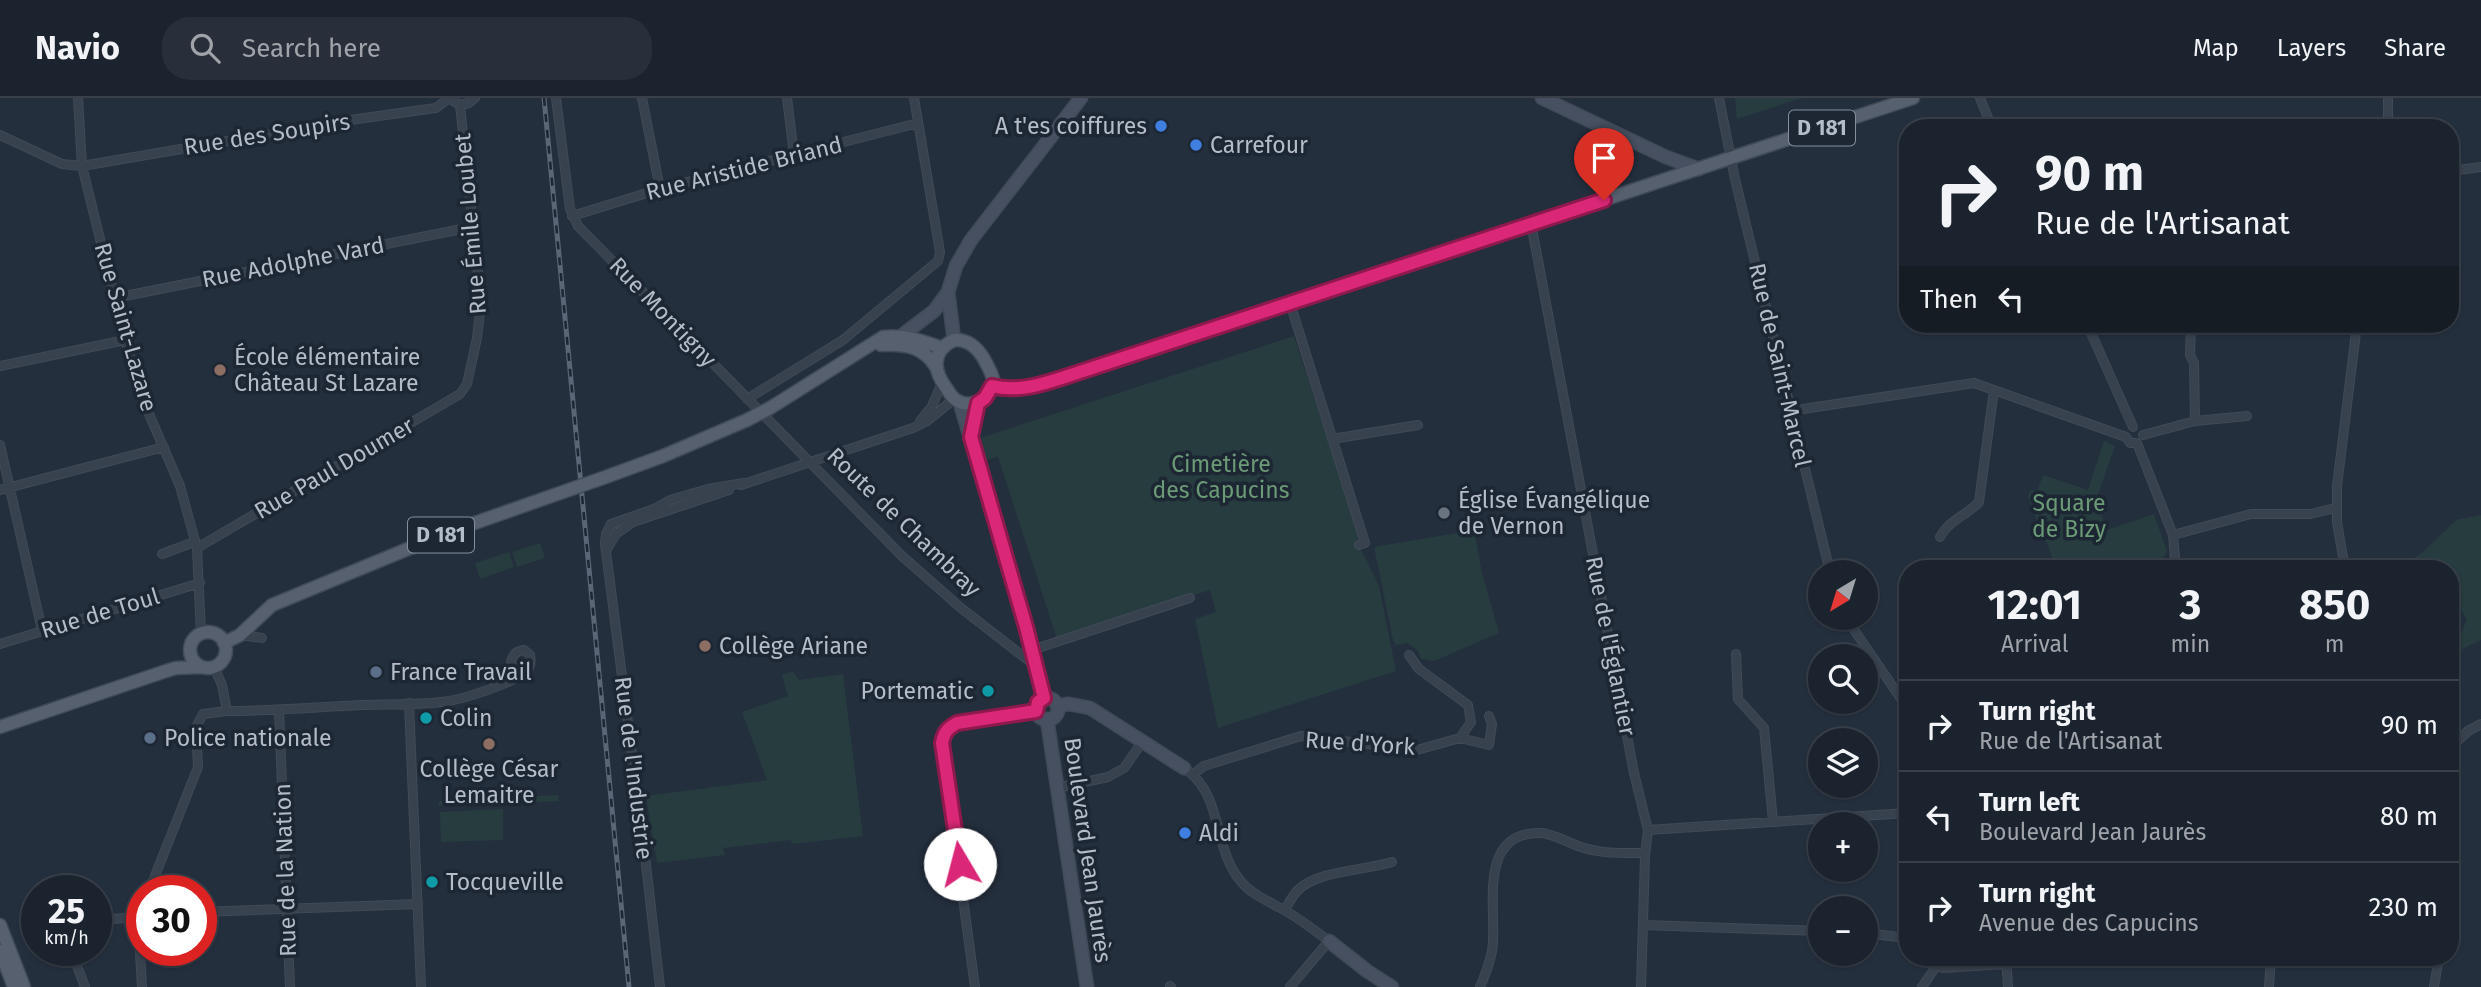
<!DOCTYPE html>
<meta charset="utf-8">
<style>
body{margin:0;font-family:"Fira Sans",sans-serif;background:#282f3a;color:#f1f3f6;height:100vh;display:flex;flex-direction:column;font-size:26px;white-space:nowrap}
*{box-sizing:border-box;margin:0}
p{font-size:23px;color:#a0a4aa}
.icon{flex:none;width:38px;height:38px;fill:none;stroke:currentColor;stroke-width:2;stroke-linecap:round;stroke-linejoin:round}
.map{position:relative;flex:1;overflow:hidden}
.sheet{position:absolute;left:1899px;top:462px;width:560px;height:406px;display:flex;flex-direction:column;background:#1b232e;border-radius:28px;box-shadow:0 2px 5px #0004,0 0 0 2px #39404a}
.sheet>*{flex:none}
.banner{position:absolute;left:1899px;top:21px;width:560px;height:214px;border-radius:28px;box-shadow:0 2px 5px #0004,0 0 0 2px #39404a;background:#1b232e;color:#f1f3f6;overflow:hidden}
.needle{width:46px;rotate:218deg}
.tools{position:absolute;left:1808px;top:462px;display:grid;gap:14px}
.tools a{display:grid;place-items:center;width:70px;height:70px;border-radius:50%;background:#1b232e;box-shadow:0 2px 5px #0004,0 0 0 2px #39404a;font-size:35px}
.speed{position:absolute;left:21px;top:777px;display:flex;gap:14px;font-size:35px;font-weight:700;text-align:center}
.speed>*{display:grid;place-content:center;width:91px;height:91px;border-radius:50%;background:#1b232e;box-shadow:0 2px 5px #0004,0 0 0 2px #39404a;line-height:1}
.speed small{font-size:18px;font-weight:400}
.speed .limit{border:10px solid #d22;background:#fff;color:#111}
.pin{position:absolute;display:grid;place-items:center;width:60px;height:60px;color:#fff;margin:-72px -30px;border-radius:50% 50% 50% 0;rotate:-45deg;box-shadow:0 0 7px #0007}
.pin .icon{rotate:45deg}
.me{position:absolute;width:77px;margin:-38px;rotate:352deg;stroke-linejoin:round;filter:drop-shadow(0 0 5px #0008)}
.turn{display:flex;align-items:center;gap:24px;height:147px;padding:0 21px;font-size:32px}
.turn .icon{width:91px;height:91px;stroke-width:2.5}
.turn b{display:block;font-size:49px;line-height:60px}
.then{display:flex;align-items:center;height:66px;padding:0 21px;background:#0003;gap:14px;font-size:26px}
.eta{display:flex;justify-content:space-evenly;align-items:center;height:119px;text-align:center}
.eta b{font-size:42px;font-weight:700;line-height:49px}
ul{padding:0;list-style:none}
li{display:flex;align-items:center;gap:21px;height:91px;padding:0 21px;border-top:2px solid #39404a}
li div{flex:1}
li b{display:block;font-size:26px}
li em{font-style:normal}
header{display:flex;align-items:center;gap:42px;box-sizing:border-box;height:98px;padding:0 35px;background:#1b232e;border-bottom:2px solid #39404a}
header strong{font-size:33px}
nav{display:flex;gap:38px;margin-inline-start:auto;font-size:24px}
.search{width:490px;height:63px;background:#282f3a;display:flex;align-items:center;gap:18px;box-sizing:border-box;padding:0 24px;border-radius:28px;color:#a0a4aa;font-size:26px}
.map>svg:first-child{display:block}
.green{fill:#263c3f}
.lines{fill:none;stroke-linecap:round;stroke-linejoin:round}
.street-casing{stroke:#414a57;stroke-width:10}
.secondary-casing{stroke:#414a57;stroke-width:15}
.primary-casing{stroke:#414a57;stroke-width:15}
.street{stroke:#38414e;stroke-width:8}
.secondary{stroke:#465061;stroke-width:12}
.primary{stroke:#56606e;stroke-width:12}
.rail-casing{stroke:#5a6575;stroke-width:5}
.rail{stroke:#1d2633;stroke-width:2.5;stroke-dasharray:8;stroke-linecap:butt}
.primary-bridge-casing{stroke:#414a57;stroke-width:15;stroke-linecap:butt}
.primary-bridge{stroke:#56606e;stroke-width:12}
.route-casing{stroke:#8e194d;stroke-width:18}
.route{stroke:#db2777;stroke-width:12}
.shop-dot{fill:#3f7fe0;stroke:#1d2633;stroke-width:2.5}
.education-dot{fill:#8d6e63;stroke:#1d2633;stroke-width:2.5}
.worship-dot{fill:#6b7280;stroke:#1d2633;stroke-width:2.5}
.service-dot{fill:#5c6f8a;stroke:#1d2633;stroke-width:2.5}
.culture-dot{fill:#0f9aa8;stroke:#1d2633;stroke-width:2.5}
.labels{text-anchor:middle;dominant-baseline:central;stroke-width:7;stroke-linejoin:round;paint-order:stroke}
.shield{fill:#1d2633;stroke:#878f9c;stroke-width:2}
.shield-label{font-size:21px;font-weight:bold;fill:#b4bcc9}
.poi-label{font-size:23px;fill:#b4bcc9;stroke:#1d2633;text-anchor:start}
.street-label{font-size:23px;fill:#b4bcc9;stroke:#1d2633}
.park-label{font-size:23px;fill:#6b9a76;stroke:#1d2633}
</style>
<header>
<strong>Navio</strong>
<div class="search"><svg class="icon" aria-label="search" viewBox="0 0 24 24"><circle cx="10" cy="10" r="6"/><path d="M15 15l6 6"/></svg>Search here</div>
<nav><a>Map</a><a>Layers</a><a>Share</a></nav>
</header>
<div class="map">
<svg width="2481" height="889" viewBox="0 0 2481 889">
<rect width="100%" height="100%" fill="#242f3e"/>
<path class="green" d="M1735,0H1801L1737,21Z
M1294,238L1358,434L1357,443L1379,488L1396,573L1218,630L1195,521L1216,514L1210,492L1057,541L998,359L986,362L980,340Z
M2104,343L2115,348L2096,402L2107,432L2154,416L2167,453L2161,463L2089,471H2057L2028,399L2030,392L2037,393L2043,377L2088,392Z
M2481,417V542L2458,553L2455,547L2467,522L2457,506L2450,505V471H2409L2408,464L2423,454L2456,422Z
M1474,432L1482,475L1499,535L1434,563L1421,561L1418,553L1408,545L1396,547L1393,542L1374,449Z
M540,445L545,460L517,469L512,454Z
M509,454L514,469L480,481L475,465Z
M793,573L799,582L843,576L863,738L792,746L791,742L723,750L725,757L657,765L646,698L767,682L742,614L788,598L782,577Z
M558,697L559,703L439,708V703Z
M503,711V742L441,744L440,714Z"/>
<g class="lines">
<g class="street-casing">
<path id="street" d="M78,0L82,68L125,242L143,302L180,388L197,450L201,536
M449,0L460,7L469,5L475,0
M556,0L570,111L578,128L902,458L961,510L1033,566
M642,0L660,91
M787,0L794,57
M1719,0L1735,81L1830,474
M1980,0L1992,30
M2388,30V0
M0,37L62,66L82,68L350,22L436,10L449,0
M2450,73L2481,69
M572,118L660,91L918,25
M1531,125L1634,675L1648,732L1645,758L1641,889
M115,200L472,129
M1290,205L1365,445L1359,447
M2087,226L2133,329
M2191,226L2190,257L2194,265L2195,323
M0,268L125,242
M747,301L843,242L938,163L940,154L914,0
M1790,313L1974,285L2126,339L2130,345H2137
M920,323L932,308L942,285
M2143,337L2195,323L2247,318
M1332,341L1418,327
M2137,345L2173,437L2176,471
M0,347L42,532
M741,387L913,330L927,323L954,301
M0,392L164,349
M2173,437L2251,416H2310L2336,410
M1940,439C1949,422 1966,418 1979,404L1994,292
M197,450L460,296L467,286L477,240L481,205L460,7
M607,451L616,436L633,424L729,392
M162,456L194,444
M2125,471L2175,464
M2345,471L2337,424V388L2357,226
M1846,520L1908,611
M240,537L262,540
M0,546L200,485
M1032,552L1190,500
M1736,556L1738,601L1764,630L1773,723
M214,569L222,587L227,613C272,613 317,609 362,607C388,606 416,607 442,604C461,602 515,585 528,572C531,567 531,562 530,557L524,552C516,553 513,556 511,564L518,577
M409,605L421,889
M279,612L290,889
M1460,640L1489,647L1492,626L1489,618
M2450,650L2468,633L2481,626
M1188,673C1222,698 1214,750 1239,781C1250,796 1268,803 1284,812C1300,821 1314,832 1329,843L1290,889
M1192,677L1204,668L1301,638L1417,652L1460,640L1471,624L1468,607L1419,571L1409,557
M1057,690L1108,679L1124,670L1143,643
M1648,732L1908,715
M149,793L198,669L196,629L203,616L227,613
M142,811L138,821L142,889
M1285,812C1288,806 1292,799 1297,793C1317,772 1364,773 1392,764
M201,814L418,806
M96,822L142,819
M1644,827L1820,833
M1866,835L1898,839L1908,845
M71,852L85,889
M1924,859L1943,870L2006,866
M2006,859L2008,889
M1170,888L1171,889
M660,889L644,749L605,446L606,436L611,426L654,411L670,402L708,391L744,385
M975,889L942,645C944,634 948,630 957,625L1036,613
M1480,889C1486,875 1493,858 1493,842C1495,803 1480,734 1540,735C1553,735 1568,745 1581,749C1602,756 1622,755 1645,755
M1922,889L1937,867
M2269,889L2271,859
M2434,889L2439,859"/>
</g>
<g class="secondary-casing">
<path id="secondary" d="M1542,0L1666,59L1699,71
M901,238L934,213L948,194
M954,242L948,194L956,168L971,142L1081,0
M960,305L1023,520L1044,600
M972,338L977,305
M1036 611a11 11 0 1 1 22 0a11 11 0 1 1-22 0Z
M1057,608L1069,606L1090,610L1184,670
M1047,621L1087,889
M1329,843L1367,873L1392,889"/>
</g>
<g class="primary-casing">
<path id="primary" d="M954,242C968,241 977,249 984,261C987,267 992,275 993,281C995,299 972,311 958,303C953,301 950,296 947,291C933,273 931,253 954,242Z
M881,247C905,246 923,248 936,269
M992,288C1023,296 1053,282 1083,273L1913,0
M770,310L883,239C905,237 921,242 942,250
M603,380L663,358L747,322
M190 552a18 18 0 1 1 36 0a18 18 0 1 1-36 0Z
M224,545L240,537L272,507L449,434L560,395
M0,629L166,573L176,570L202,569
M0,827L24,889
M0,853L14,889"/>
</g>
<use href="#street" class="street"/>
<use href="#secondary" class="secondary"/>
<use href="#primary" class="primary"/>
<g class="rail-casing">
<path id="rail" d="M544,0L629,889"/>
</g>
<use href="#rail" class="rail"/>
<g class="primary-bridge-casing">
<path id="primary-bridge" d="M747,322L770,310
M560,395L603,380"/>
</g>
<use href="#primary-bridge" class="primary-bridge"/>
</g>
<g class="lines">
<g class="route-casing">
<path id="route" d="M960,766L942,645C944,634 948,630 957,625L1036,613L1038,604L1044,600L1026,529L971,339L978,305L985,300L992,288C1023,296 1054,282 1083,273L1604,102"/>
</g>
<use href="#route" class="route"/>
</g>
<g class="shop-dot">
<circle cx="1161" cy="28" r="7"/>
<circle cx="1196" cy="47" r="7"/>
<circle cx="1185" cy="735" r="7"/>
</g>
<g class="education-dot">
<circle cx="220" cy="272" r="7"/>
<circle cx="705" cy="548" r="7"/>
<circle cx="489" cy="646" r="7"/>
</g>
<circle class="worship-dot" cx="1444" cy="415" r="7"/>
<g class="service-dot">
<circle cx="376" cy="574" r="7"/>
<circle cx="150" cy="640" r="7"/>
</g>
<g class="culture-dot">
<circle cx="988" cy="593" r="7"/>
<circle cx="426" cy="620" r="7"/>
<circle cx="432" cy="784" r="7"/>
</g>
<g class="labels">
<g class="shield">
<rect x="1789" y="12.5" width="66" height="35" rx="5"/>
<rect x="408" y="419.5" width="66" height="35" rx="5"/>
</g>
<g class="shield-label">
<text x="1822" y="30">D 181</text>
<text x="441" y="437">D 181</text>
</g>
<g class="poi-label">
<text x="1147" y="28" text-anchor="end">A t'es coiffures</text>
<text x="1210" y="47">Carrefour</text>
<text x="234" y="259">École élémentaire<tspan x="234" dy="26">Château St Lazare</tspan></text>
<text x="1458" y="402">Église Évangélique<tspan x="1458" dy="26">de Vernon</tspan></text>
<text x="719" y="548">Collège Ariane</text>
<text x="390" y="574">France Travail</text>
<text x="974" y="593" text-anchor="end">Portematic</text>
<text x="440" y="620">Colin</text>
<text x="164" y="640">Police nationale</text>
<text x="489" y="671" text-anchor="middle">Collège César<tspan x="489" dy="26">Lemaitre</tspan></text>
<text x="1199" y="735">Aldi</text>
<text x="446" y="784">Tocqueville</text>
</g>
<g class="street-label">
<text transform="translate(267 36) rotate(-9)">Rue des Soupirs</text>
<text transform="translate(744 70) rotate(-14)">Rue Aristide Briand</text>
<text transform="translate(470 126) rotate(-95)">Rue Émile Loubet</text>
<text transform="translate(293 164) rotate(-11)">Rue Adolphe Vard</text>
<text transform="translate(663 214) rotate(46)">Rue Montigny</text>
<text transform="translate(126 229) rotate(74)">Rue Saint-Lazare</text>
<text transform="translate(1780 267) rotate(77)">Rue de Saint-Marcel</text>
<text transform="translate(334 370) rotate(-30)">Rue Paul Doumer</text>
<text transform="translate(904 424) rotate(44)">Route de Chambray</text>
<text transform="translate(100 515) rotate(-17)">Rue de Toul</text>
<text transform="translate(1611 548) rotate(79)">Rue de l'Églantier</text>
<text transform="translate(1360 645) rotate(4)">Rue d'York</text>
<text transform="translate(634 670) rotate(83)">Rue de l'Industrie</text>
<text transform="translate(1088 752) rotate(82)">Boulevard Jean Jaurès</text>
<text transform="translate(285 772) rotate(-92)">Rue de la Nation</text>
</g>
<g class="park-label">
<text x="1221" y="366">Cimetière<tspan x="1221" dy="26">des Capucins</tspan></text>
<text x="2069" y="405">Square<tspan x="2069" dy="26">de Bizy</tspan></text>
</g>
</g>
</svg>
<div class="tools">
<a><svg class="needle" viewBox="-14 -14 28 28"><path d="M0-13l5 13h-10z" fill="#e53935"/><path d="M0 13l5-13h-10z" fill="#a0a4aa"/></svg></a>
<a><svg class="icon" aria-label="search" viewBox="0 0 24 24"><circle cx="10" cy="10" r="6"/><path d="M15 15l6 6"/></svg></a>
<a><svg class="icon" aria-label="layers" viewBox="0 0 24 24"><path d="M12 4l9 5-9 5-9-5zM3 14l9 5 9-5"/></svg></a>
<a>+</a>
<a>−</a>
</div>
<div class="speed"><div>25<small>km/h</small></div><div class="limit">30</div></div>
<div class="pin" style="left:1604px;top:102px;background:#d93025"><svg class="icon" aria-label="arrive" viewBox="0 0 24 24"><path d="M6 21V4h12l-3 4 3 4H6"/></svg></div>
<svg class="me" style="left:960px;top:766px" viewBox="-20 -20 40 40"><circle r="19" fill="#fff"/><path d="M0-13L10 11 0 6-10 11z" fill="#db2777"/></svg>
<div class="banner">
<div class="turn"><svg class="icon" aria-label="right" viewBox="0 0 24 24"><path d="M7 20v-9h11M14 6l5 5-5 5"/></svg><div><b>90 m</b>Rue de l'Artisanat</div></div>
<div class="then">Then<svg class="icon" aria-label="left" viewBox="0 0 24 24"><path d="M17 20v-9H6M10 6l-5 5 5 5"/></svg></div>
</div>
<section class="sheet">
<div class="eta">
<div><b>12:01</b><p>Arrival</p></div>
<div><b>3</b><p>min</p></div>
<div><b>850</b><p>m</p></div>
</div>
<ul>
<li><svg class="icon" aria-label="right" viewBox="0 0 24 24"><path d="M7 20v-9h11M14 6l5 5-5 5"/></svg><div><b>Turn right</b><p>Rue de l'Artisanat</p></div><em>90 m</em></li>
<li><svg class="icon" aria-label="left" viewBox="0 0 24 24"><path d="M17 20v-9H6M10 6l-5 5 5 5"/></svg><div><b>Turn left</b><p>Boulevard Jean Jaurès</p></div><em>80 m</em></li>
<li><svg class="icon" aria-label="right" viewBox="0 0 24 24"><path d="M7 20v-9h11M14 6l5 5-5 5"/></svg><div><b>Turn right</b><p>Avenue des Capucins</p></div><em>230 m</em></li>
</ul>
</section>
</div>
